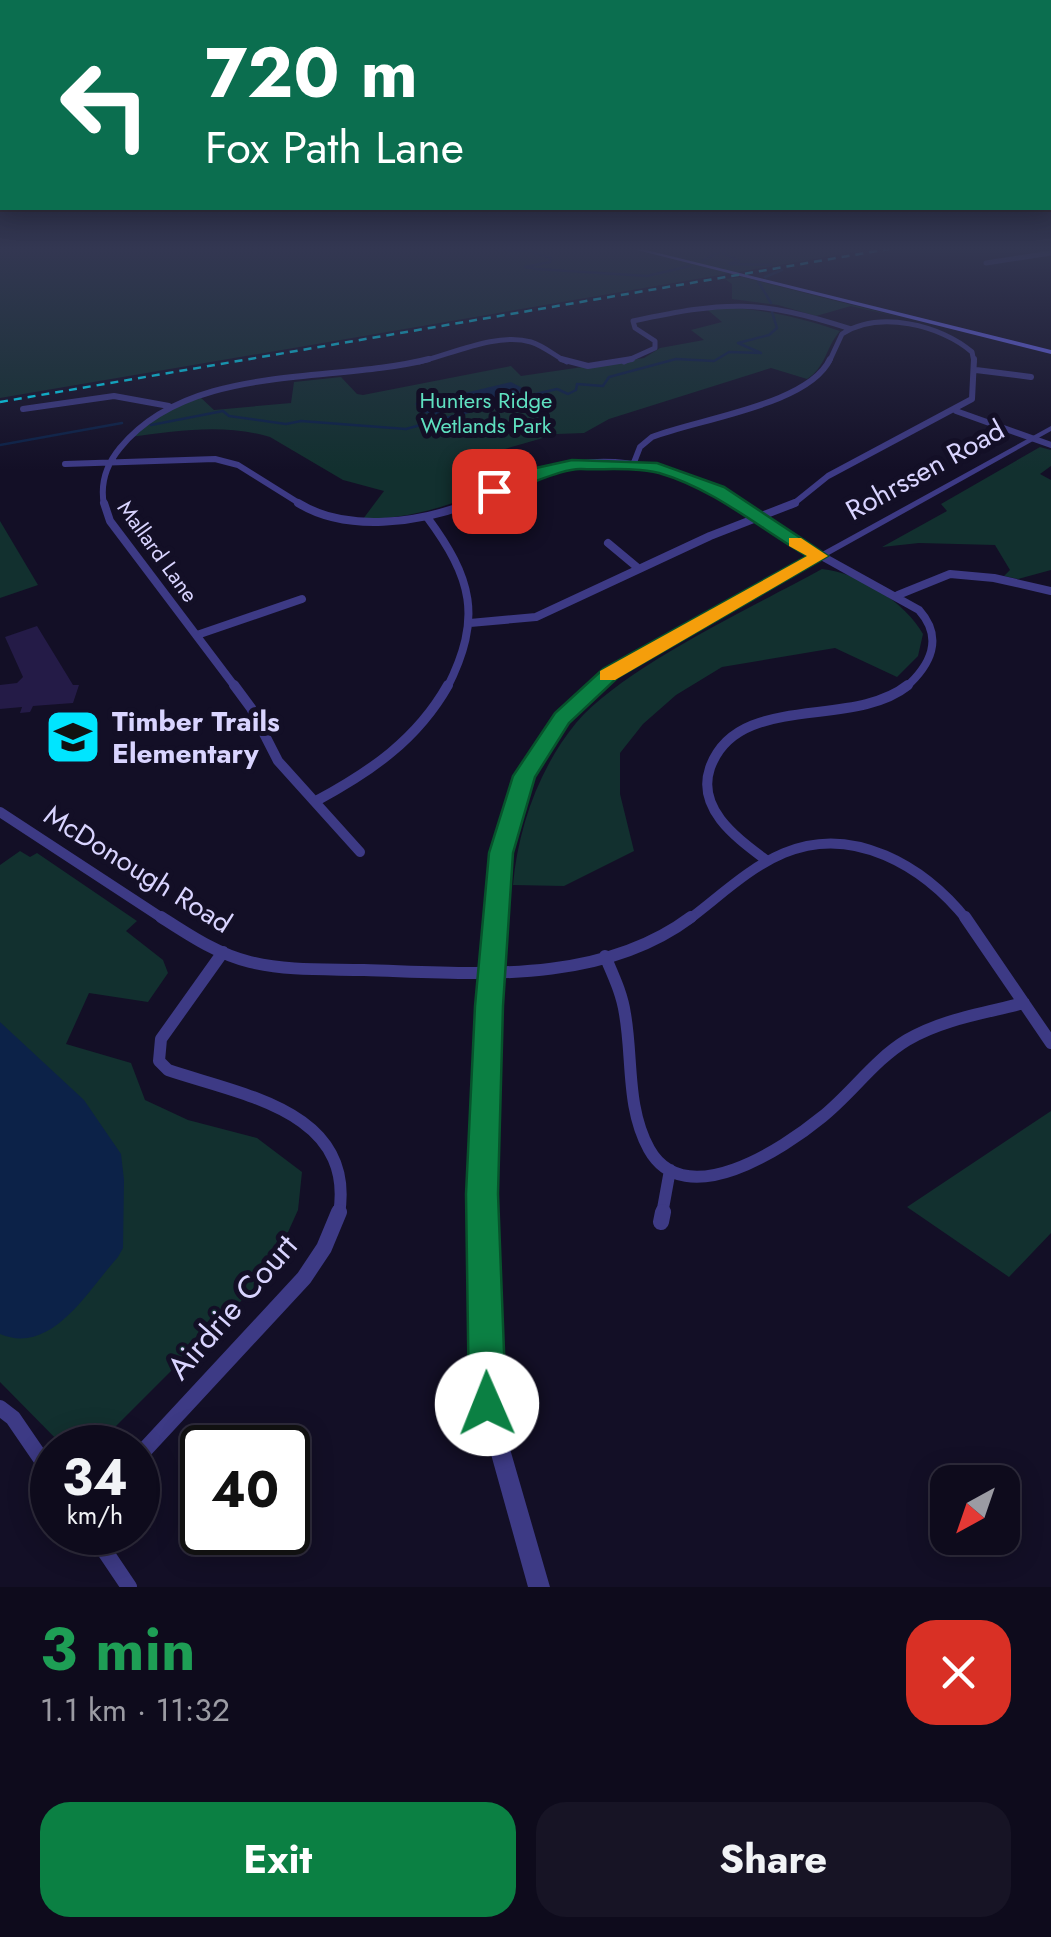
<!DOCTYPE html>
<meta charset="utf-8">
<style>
body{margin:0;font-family:Jost,sans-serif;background:#171425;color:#f1f3f6;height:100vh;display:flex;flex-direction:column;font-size:38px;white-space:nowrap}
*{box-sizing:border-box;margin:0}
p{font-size:32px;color:#9b9ba3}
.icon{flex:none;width:55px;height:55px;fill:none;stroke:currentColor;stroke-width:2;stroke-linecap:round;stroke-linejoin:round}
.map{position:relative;height:1587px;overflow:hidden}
.sheet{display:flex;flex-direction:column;background:#0e0b1c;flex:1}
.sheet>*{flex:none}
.guide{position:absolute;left:0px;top:0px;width:1052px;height:210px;box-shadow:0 5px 25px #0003,0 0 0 2px #2e2b3b;background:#0b6e4f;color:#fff;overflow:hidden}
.needle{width:65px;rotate:220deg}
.fabs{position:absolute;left:930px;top:1465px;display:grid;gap:20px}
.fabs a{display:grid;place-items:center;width:90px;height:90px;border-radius:20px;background:#0e0b1c;box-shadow:0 5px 25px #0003,0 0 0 2px #2e2b3b;font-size:50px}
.speed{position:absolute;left:30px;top:1425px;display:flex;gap:20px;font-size:50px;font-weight:700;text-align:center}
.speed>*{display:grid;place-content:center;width:130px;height:130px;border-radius:50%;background:#0e0b1c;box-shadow:0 5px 25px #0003,0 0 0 2px #2e2b3b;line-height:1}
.speed small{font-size:25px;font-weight:400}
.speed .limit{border:5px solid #111;border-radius:15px;background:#fff;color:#111}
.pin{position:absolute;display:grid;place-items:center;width:85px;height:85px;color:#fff;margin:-42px;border-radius:20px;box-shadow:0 5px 15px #0006}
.me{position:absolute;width:110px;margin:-55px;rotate:359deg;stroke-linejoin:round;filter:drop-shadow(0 0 8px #0008)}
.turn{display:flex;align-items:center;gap:35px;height:210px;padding:0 40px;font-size:45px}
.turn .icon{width:130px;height:130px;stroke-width:2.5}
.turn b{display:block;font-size:70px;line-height:85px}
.round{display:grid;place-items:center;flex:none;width:105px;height:105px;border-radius:30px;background:#171425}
.headline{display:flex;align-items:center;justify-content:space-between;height:170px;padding:0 40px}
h1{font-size:60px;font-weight:700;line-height:75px;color:#1e9e55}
.action{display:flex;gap:20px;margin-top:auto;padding:20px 40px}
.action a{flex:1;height:115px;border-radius:30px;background:#0b8043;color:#fff;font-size:40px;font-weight:700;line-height:115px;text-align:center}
.action a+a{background:#171425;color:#f1f3f6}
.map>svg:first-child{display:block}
.green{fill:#12302f}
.water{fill:#0c2248}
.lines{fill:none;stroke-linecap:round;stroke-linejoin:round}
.stream{stroke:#0c2248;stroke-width:2.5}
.building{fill:#241b47}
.minor-far5{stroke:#3d3a85;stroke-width:5}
.minor-far4{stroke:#3d3a85;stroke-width:6}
.minor-far3{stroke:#3d3a85;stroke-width:8}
.minor-far2{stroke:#3d3a85;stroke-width:10}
.minor-far1{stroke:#3d3a85;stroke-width:12}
.minor{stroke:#3d3a85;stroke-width:16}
.tertiary{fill:#3d3a85;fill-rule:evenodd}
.secondary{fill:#6f6bff;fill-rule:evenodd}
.rail{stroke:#00e5ff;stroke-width:2.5;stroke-dasharray:8 6;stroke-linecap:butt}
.route{fill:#0b8043;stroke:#07532c;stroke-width:2.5}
.slow{fill:#f59e0b}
.labels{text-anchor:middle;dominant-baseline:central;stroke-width:10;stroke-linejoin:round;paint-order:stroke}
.far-park-label{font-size:22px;fill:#5fe0c0;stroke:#130f26}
.far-street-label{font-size:22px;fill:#d9d4ff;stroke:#130f26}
.street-label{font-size:28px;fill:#d9d4ff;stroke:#130f26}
.poi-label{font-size:28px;font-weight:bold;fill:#d9d4ff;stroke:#130f26;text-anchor:start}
.near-street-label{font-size:32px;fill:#d9d4ff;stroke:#130f26}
</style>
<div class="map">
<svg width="1051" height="1587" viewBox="0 0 1051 1587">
<rect width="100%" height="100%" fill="#130f26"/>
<path class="green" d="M0,248H879L0,398Z
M742,277L899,317L851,306L816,316L778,305L732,299V284L725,279Z
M704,307C753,307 794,315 840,331C826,347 826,367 807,379L771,368L609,419L584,433L557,434L484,455L512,478C462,501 419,519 363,519L384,491L343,480L270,437C222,423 178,431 129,437L152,418L199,396L214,410L291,403L294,382L341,377L357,394L363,395L511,366L521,376L644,358L660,348L704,340L691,330L722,322Z
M1040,447L1051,450V466L1040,474L1051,480V570L1018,579L1004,576L1010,570L995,545L919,543L882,547L947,511L941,504Z
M0,521L38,585L0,598Z
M822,569C858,572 906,603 923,634L918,656L897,677L835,648L722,667L676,695L643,724L620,753V794L634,851L564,886L513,885C518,828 539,768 576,723C623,667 755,606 822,569Z
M20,851L30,857L37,853L137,921L126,931L163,960L168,973L148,1002L89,993L66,1044L131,1063L145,1100L188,1120L257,1138L302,1172L298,1210L270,1272L95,1447H64L0,1382V865Z
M1051,1111V1233L1009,1277L907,1207Z"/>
<path class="water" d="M511,382L526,390L438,414L424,413L415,404L424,396L469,392Z
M0,1022L84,1100L121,1154L124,1180L123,1248L118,1257C88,1290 52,1356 0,1334Z"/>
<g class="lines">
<path class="stream" d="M473,248L529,251L551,258L550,262L525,267L537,269L647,276L690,266
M723,253L739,261L729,264L771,265
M702,261L728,248
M765,277L782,270
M758,281L771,303
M151,425L223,411L229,416L286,424L301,421L406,429L519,398L533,399L536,394L557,389L568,394L576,390L577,384L603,386L609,377L676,359L714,361L729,352L761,353L738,343L769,335L777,328L772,312
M0,445L122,423"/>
</g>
<path class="building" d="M37,626L73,685H79L73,703L33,706L30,712L20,713L22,707L0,709V685L17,683L23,677L5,637Z"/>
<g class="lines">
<path class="minor-far5" d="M986,263L1051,253
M419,362C452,354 497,332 531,342C544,346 555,356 567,362
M624,362L655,348V341L635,328L633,321C728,301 757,299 851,329
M829,362L842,334C879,310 941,325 972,352L974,362"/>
<path class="minor-far4" d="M561,359L588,366L632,359
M976,370L1031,377
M23,409L114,396L169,406
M956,411L1051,445
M65,464L215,459L238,465L302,505
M633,465L640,447L652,437C697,419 809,405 830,359
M104,505C100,484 106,465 120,448C190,362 332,384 429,359
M464,505C494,493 525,476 557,468C616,451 691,471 740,505
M792,505L828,476L972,399L974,359"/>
<path class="minor-far3" d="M104,503L110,521L236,688
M298,503C346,533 420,523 470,503
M737,503L780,533L919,610C944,638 931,665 905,688
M427,517C472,578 483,617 447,688
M608,543L638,568
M898,595L950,574L994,578L1051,591
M470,623L536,617L710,536L795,503
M197,635L302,599"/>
<path class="minor-far2" d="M234,685L251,708L278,761L360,852
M316,801C370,772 417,740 448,685
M0,812L165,920
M766,860C737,838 696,809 710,768C737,691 852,730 908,685
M688,920C719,897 748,868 784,853C853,824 924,866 967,920"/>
<path class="minor-far1" d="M161,917C189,935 217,954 250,962C287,971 326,969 364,970C473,973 599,986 691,917
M965,917L1051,1043
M223,952L161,1039L159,1061L168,1070C242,1095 356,1111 339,1214
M605,956C613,975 622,993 625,1014C633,1059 626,1107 649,1149C685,1214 783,1149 822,1117C852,1093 874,1060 907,1040C943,1019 985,1013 1024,1003
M662,1214L670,1170"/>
<path class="minor" d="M661,1222L663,1212
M0,1408L13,1418L52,1475
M138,1457L304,1278L324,1248L339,1212
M92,1532L129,1587"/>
<path class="tertiary" d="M1051,426V431L614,675L566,721L530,777L508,853L502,913L491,1194L497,1404L550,1587H528L477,1404L473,1194L488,913L494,853L518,776L558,715L606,671Z"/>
<path class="secondary" d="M629,248H638L1051,350V354Z"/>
<path class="rail" d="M0,402L894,248"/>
</g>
<linearGradient id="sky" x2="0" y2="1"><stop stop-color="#0a0815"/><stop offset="0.53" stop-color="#333752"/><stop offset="1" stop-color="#333752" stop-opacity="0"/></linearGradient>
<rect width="1051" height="470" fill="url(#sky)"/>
<path class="route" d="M572,460L657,463L724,487L828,556L617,678L569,723L535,777L513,853L503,1006L498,1194L506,1404L500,1417L487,1423L474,1417L469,1404L466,1194L475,1006L489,853L513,776L555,713L603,669L807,556C758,527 714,489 659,473C635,467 605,470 581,469C556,468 500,501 487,491L536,468Z"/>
<path class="slow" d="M789,538H801L828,556L615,680H600V671L807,556L789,546Z"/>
<defs>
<g id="school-square" transform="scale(2.875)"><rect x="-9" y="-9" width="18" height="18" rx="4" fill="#00e5ff" stroke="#130f26"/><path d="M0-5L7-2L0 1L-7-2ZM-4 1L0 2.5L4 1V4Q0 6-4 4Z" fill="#111"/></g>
</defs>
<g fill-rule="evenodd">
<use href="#school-square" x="73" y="737"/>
</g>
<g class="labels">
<g class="far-park-label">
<text x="486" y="400">Hunters Ridge<tspan x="486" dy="25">Wetlands Park</tspan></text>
</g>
<g class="far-street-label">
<text transform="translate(158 551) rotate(54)">Mallard Lane</text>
</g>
<g class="street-label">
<text transform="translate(925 470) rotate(-29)">Rohrssen Road</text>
<text transform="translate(138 869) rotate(32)">McDonough Road</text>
</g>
<g class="poi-label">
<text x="112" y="721">Timber Trails<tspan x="112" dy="32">Elementary</tspan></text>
</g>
<g class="near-street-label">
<text transform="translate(232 1307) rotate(-49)">Airdrie Court</text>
</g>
</g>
</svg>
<div class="fabs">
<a><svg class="needle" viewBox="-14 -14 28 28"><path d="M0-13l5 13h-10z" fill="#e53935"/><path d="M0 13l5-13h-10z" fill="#9b9ba3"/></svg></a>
</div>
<div class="speed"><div>34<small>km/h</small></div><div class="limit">40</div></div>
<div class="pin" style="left:494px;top:491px;background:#d93025"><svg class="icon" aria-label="arrive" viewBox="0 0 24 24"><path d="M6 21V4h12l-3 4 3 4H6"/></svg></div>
<svg class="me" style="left:487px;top:1404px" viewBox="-20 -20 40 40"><circle r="19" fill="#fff"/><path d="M0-13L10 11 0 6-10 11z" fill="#0b8043"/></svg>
<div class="guide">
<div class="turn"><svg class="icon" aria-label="left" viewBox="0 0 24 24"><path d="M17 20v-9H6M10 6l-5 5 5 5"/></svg><div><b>720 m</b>Fox Path Lane</div></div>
</div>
</div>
<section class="sheet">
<div class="headline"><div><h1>3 min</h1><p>1.1 km · 11:32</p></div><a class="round" style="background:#d93025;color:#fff"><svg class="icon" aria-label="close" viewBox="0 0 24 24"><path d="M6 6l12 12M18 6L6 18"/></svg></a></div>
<div class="action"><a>Exit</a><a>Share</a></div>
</section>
